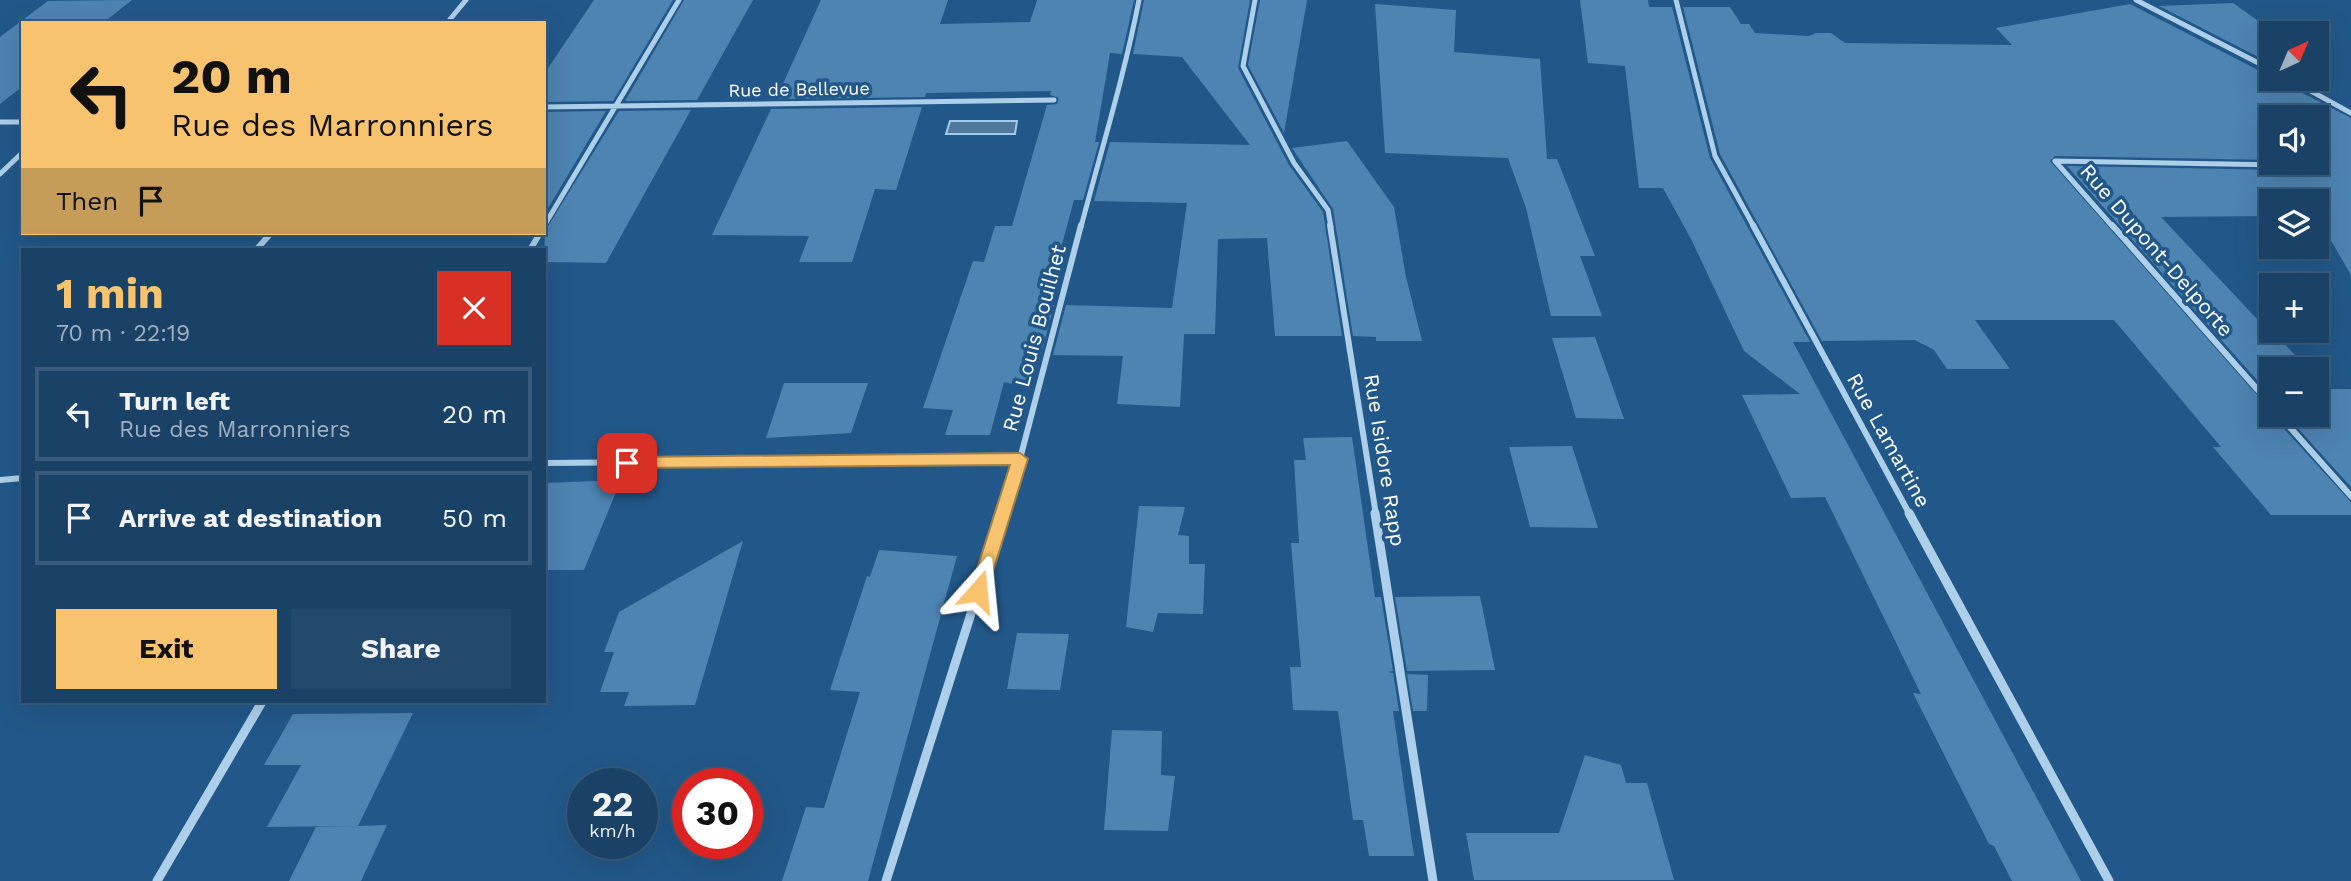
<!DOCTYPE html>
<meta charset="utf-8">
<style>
body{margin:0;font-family:"Work Sans",sans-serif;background:#23496d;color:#f1f3f6;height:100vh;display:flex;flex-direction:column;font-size:26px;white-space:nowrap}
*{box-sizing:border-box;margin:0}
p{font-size:23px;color:#9fb0c0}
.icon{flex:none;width:38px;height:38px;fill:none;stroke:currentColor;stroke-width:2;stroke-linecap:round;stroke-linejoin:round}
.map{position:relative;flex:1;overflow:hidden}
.sheet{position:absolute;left:21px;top:248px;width:525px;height:455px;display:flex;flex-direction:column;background:#1a4267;border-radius:0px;box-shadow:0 7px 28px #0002,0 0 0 2px #385b7b}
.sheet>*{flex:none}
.top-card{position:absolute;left:21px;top:21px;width:525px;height:214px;border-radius:0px;box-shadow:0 7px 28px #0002,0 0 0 2px #385b7b;background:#f7c36f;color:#111;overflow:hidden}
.needle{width:46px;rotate:44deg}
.buttons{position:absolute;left:2259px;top:21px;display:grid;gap:14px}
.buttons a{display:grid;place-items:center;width:70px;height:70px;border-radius:0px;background:#1a4267;box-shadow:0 7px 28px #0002,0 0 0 2px #385b7b;font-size:35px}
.speed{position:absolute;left:567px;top:768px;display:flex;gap:14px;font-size:35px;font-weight:700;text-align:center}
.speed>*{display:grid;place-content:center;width:91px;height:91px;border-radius:50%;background:#1a4267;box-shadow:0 7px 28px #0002,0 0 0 2px #385b7b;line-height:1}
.speed small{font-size:18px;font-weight:400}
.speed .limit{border:10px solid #d22;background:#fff;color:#111}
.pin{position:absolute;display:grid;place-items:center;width:60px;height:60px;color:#fff;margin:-30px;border-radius:14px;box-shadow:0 4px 10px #0006}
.me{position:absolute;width:77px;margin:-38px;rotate:18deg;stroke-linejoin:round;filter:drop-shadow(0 0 5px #0008)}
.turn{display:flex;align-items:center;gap:24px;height:147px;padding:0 35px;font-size:32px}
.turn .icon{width:91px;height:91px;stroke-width:2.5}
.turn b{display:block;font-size:49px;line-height:60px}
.then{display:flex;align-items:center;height:66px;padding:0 35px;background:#0003;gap:14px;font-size:26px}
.round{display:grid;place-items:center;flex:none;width:74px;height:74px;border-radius:0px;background:#23496d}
.headline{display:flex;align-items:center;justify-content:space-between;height:119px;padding:0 35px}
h1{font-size:42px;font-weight:700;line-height:52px;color:#f7c36f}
.action{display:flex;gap:14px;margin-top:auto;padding:14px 35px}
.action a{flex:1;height:80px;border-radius:0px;background:#f7c36f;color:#111;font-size:28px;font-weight:700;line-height:80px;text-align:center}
.action a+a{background:#23496d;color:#f1f3f6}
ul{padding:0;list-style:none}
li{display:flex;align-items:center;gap:21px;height:94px;margin:0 14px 10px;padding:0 21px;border:4px solid #385b7b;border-radius:0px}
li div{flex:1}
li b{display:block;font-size:26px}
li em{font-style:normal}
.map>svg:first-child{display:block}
.water{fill:#52789b;stroke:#a1cbeb;stroke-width:2}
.building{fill:#4e84b2}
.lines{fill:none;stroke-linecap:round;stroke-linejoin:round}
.minor-far2{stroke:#adcfea;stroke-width:5}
.minor-far1{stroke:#adcfea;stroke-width:6}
.minor{stroke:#adcfea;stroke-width:9}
.route{fill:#f7c36f;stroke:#a17f48;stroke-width:2}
.labels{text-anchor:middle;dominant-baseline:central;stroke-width:7;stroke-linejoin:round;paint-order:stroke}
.far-street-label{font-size:18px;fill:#fff;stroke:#225889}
.street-label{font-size:21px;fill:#fff;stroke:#225889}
</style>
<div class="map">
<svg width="2351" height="881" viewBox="0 0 2351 881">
<rect width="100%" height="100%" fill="#225889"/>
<path class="water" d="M950,121H1017L1015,134H946Z"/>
<path class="building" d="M132,0L103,23H23V86L0,104V37L48,1Z
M594,0H673L613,101L544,102V74Z
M684,0H753L697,100L625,101Z
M821,0H948L940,24L1030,22L1037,0H1134L1122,54L1110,53L1095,142H1099L1083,200H1074L1061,248L1048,305H1054L1041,355H1034L1025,387L1004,382L990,435H945L953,410L923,408L973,261L984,262L995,226H1012L1047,105L1057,104L1059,98L1050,95L1051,91L926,93L925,97L776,99Z
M1144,0H1250L1238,68L1289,165L1323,212L1342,336H1275L1267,238L1218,239L1215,334H1184L1180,407L1117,404L1123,356L1053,355L1066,305L1172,308L1187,203L1094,201L1110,142L1250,145L1182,57L1133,54Z
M1260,0H1307L1284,133L1248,65Z
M1580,0H1648L1649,7H1672L1710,158L1810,342H1793L2081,881H2012L1994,846L1989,844L1913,693L1921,694L1825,497L1791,498L1742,395L1800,394L1744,351L1691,239L1663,188H1639L1625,66L1588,63Z
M2233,3L2275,33H2272V64L2159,6Z
M1375,4L1456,10L1454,52L1540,59L1547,159H1557L1595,256H1580L1602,316H1551L1526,208L1508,158L1385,153Z
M2130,4L2351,118V275L2317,216V201H2272V216L2161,217L2274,337H2278L2308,369H2272V397L2067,166L2283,170L2287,167V163H2317V117H2272V160L2055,156L2050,161L2272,412L2275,419L2351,502V515H2271L2213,447H2221L2114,320H1975L2010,369H1947L1934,350L1915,340L1822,341L1720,154L1683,7H1730L1741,24H1749L1755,33L1809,36L1816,33H1831L1845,43L2012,45L1996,28Z
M922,107L896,190L875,189L852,262H799L809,236L712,235L771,109Z
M691,110L606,263L544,262L545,231L619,111Z
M606,111L544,215V112Z
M1347,141L1394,207L1406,277L1422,341H1376V337L1353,336L1333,209L1292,148Z
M1595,337L1624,419L1576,418L1552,338Z
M2317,378L2327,389H2351V487L2286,415H2317Z
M784,383H868L851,433L766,438Z
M1352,437L1375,597H1381L1393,671L1387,672L1393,673L1399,711H1393L1414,856H1369L1363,820H1353L1338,711L1293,710L1290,667H1301L1291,543H1299L1294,460H1306L1303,438Z
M1572,446L1598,528L1530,527L1509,447Z
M621,480L584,570H544V483Z
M1139,506L1185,507L1178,535L1189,536V564H1205L1203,614L1158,613L1153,632L1126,627Z
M743,541L695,705L624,706L629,692H600L614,652H604L619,612Z
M879,550L957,556L868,881H782L806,807L824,808L860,692L830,690L867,576L870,577Z
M1480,596L1495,670L1407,671L1395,597Z
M1017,633L1069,634L1060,690L1007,689Z
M1407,674L1428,675L1427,711H1413Z
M413,713L358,826L387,825L361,881H289L316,827L353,826L267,827L301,765H264L293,714Z
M1112,730L1162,731L1161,775L1175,776L1168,831L1104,830Z
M1585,755L1621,765L1626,783H1647L1674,880H1474L1466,833H1559Z"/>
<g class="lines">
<path class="minor-far2" d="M1255,0L1243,66L1294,163L1328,210L1331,227
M1676,0L1715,156L1754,227
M2136,0L2272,70
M447,23L466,0
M2289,79L2351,113
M544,107L1054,100
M0,122H23
M0,174L23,152
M544,226L679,0
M1081,227C1101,151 1124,77 1139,0
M2113,227L2055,161L2282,165"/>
<path class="minor-far1" d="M1330,225L1376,515
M1753,225L1910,515
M2112,225L2272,406
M256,250L271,233
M530,250L540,233
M2279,415L2351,496
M544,463L1020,459
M0,480L23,478
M1002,515L1020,459L1081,225"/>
<path class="minor" d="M1375,513L1433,881
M1909,513L2109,881
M157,881L262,702
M886,881L1003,513"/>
</g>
<path class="route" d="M1020,453L1028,459L987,591L985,596H972L970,591L1010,465L627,468L619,463L627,457Z"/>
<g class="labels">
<g class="far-street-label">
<text transform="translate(799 89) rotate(-1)">Rue de Bellevue</text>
</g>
<g class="street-label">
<text transform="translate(2157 250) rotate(49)">Rue Dupont-Delporte</text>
<text transform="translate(1034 338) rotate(-75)">Rue Louis Bouilhet</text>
<text transform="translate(1889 440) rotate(61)">Rue Lamartine</text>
<text transform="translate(1385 460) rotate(81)">Rue Isidore Rapp</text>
</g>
</g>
</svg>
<div class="buttons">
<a><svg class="needle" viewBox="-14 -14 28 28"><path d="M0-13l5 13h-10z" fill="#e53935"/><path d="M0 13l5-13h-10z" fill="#9fb0c0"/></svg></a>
<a><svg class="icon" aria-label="sound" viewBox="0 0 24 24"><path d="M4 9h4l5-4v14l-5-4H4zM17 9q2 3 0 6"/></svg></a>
<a><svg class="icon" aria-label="layers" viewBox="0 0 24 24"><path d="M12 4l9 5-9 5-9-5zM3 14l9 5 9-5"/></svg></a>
<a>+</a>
<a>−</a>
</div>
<div class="speed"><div>22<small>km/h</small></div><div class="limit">30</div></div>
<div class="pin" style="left:627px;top:463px;background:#d93025"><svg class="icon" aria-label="arrive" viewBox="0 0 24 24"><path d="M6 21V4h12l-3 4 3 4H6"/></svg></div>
<svg class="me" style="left:978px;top:591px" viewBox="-20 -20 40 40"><path d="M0-17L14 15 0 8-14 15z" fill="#f7c36f" stroke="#fff" stroke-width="4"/></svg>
<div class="top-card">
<div class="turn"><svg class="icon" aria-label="left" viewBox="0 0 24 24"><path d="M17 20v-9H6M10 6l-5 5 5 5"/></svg><div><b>20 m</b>Rue des Marronniers</div></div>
<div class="then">Then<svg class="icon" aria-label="arrive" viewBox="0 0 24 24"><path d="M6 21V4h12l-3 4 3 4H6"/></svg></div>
</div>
<section class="sheet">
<div class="headline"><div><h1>1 min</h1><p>70 m · 22:19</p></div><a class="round" style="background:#d93025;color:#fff"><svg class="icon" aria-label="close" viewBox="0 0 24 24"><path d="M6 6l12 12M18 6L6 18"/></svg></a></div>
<ul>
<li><svg class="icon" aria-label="left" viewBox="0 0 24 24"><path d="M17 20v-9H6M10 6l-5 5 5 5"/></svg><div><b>Turn left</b><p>Rue des Marronniers</p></div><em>20 m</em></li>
<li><svg class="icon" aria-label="arrive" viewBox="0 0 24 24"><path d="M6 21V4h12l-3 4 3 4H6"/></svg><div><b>Arrive at destination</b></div><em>50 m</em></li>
</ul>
<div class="action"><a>Exit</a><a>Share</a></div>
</section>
</div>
